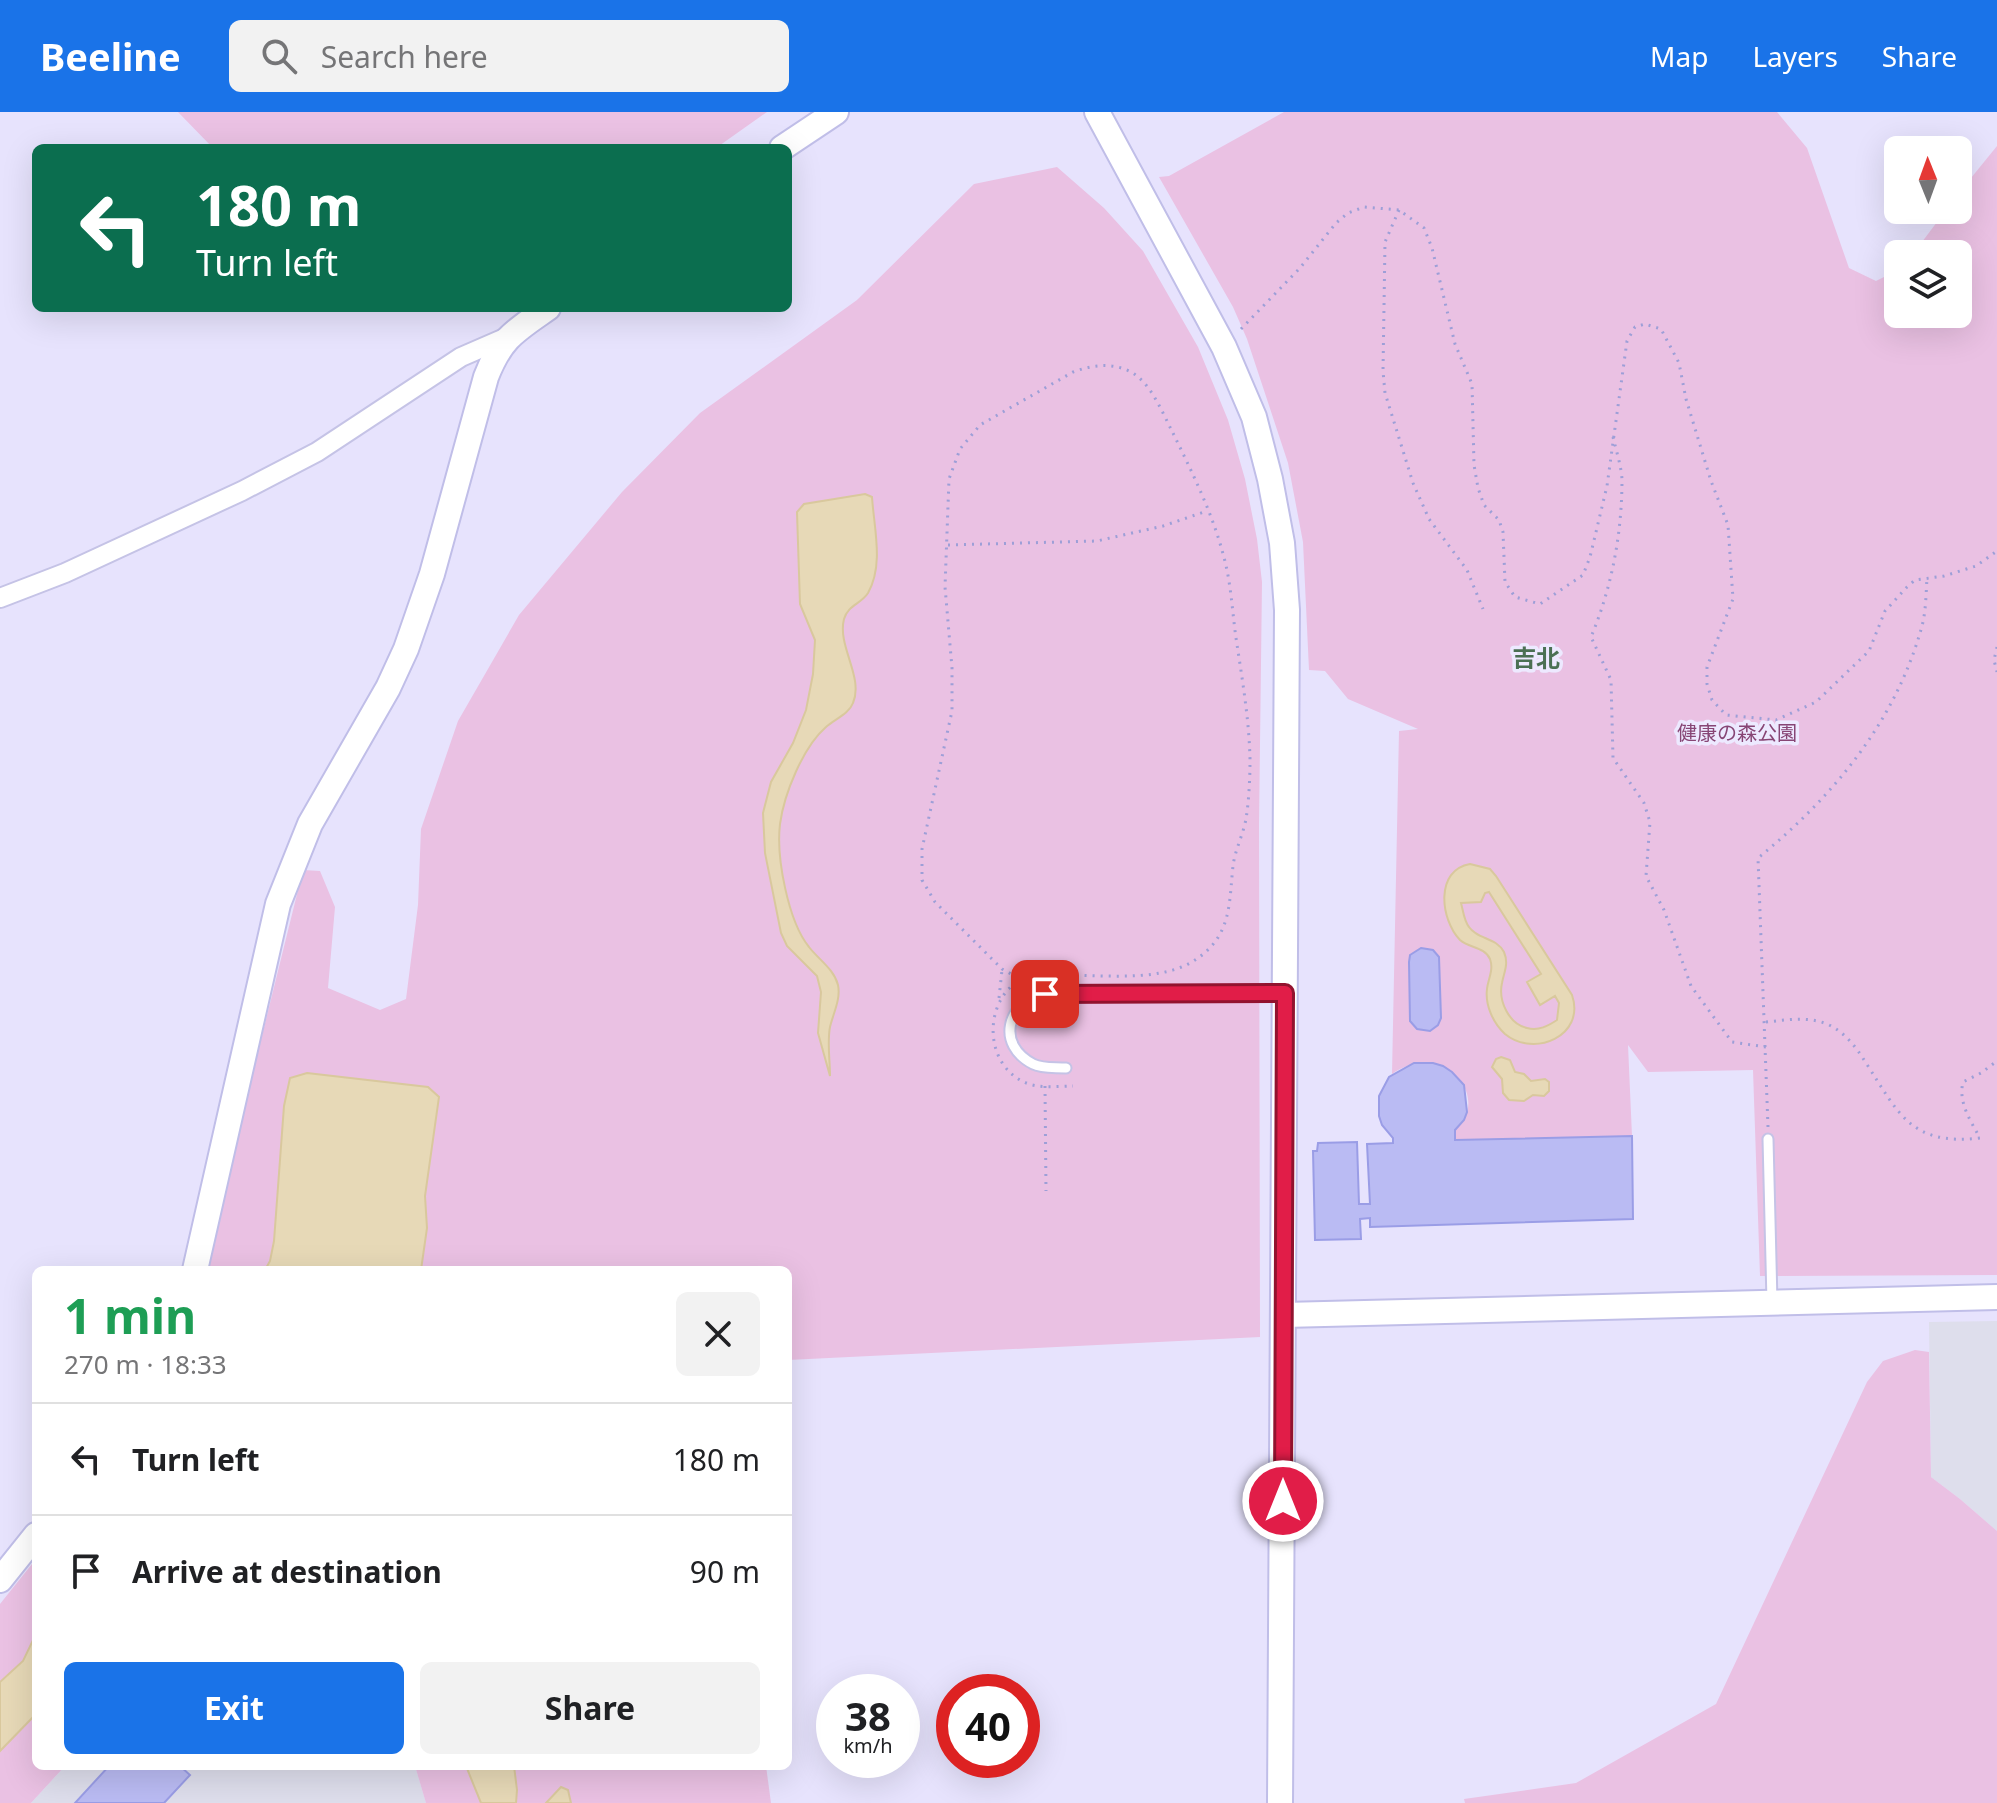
<!DOCTYPE html>
<meta charset="utf-8">
<style>
body{margin:0;font-family:"Noto Sans","Noto Sans JP",sans-serif;background:#f2f2f2;color:#202124;height:100vh;display:flex;flex-direction:column;font-size:30px;white-space:nowrap}
*{box-sizing:border-box;margin:0}
p{font-size:26px;color:#757577}
.icon{flex:none;width:44px;height:44px;fill:none;stroke:currentColor;stroke-width:2;stroke-linecap:round;stroke-linejoin:round}
.map{position:relative;flex:1;overflow:hidden}
.panel{position:absolute;left:32px;top:1154px;width:760px;height:504px;display:flex;flex-direction:column;background:#fff;border-radius:12px;box-shadow:0 8px 32px #0002}
.panel>*{flex:none}
.hud{position:absolute;left:32px;top:32px;width:760px;height:168px;border-radius:12px;box-shadow:0 8px 32px #0002;background:#0b6e4f;color:#fff;overflow:hidden}
.needle{width:52px;rotate:359deg}
.tools{position:absolute;left:1884px;top:24px;display:grid;gap:16px}
.tools a{display:grid;place-items:center;width:88px;height:88px;border-radius:12px;background:#fff;box-shadow:0 8px 32px #0002;font-size:40px}
.speed{position:absolute;left:816px;top:1562px;display:flex;gap:16px;font-size:40px;font-weight:700;text-align:center}
.speed>*{display:grid;place-content:center;width:104px;height:104px;border-radius:50%;background:#fff;box-shadow:0 8px 32px #0002;line-height:1}
.speed small{font-size:20px;font-weight:400}
.speed .limit{border:12px solid #d22;background:#fff;color:#111}
.pin{position:absolute;display:grid;place-items:center;width:68px;height:68px;color:#fff;margin:-34px;border-radius:16px;box-shadow:0 4px 12px #0006}
.me{position:absolute;width:88px;margin:-44px;rotate:0deg;stroke-linejoin:round;filter:drop-shadow(0 0 6px #0008)}
.turn{display:flex;align-items:center;gap:28px;height:168px;padding:0 32px;font-size:36px}
.turn .icon{width:104px;height:104px;stroke-width:2.5}
.turn b{display:block;font-size:56px;line-height:68px}
.round{display:grid;place-items:center;flex:none;width:84px;height:84px;border-radius:12px;background:#f2f2f2}
.head{display:flex;align-items:center;justify-content:space-between;height:136px;padding:0 32px}
h1{font-size:48px;font-weight:700;line-height:60px;color:#1e9e55}
.button{display:flex;gap:16px;margin-top:auto;padding:16px 32px}
.button a{flex:1;height:92px;border-radius:12px;background:#1a73e8;color:#fff;font-size:32px;font-weight:700;line-height:92px;text-align:center}
.button a+a{background:#f2f2f2;color:#202124}
ul{padding:0;list-style:none}
li{display:flex;align-items:center;gap:24px;height:112px;padding:0 32px;border-top:2px solid #e0e0e0}
li div{flex:1}
li b{display:block;font-size:30px}
li em{font-style:normal}
header{display:flex;align-items:center;gap:48px;box-sizing:border-box;height:112px;padding:0 40px;background:#1a73e8;color:#fff}
header strong{font-size:38px}
nav{display:flex;gap:44px;margin-inline-start:auto;font-size:28px}
.search{width:560px;height:72px;background:#f2f2f2;display:flex;align-items:center;gap:20px;box-sizing:border-box;padding:0 28px;border-radius:12px;color:#757577;font-size:30px}
.map>svg:first-child{display:block}
.industrial{fill:#dedeec}
.green{fill:#eac1e3}
.water{fill:#e7d9b7;stroke:#d9c89d;stroke-width:2;fill-rule:evenodd}
.building{fill:#babbf3;stroke:#9a9de6;stroke-width:2}
.lines{fill:none;stroke-linecap:round;stroke-linejoin:round}
.lane-casing{stroke:#c5c3e6;stroke-width:13}
.street-casing{stroke:#c5c3e6;stroke-width:22}
.secondary-casing{stroke:#c0bee8;stroke-width:28}
.path{stroke:#9d9fd7;stroke-width:3;stroke-dasharray:2 6;stroke-linecap:butt}
.lane{stroke:#fff;stroke-width:9}
.street{stroke:#fff;stroke-width:18}
.secondary{stroke:#fff;stroke-width:24}
.route-casing{stroke:#92132f;stroke-width:20}
.route{stroke:#e11d48;stroke-width:14}
.labels{text-anchor:middle;dominant-baseline:central;stroke-width:7;stroke-linejoin:round;paint-order:stroke}
.park-label{font-size:20px;fill:#874575;stroke:#ede9ff}
.quarter-label{font-size:24px;font-weight:bold;fill:#4b7054;stroke:#ede9ff}
</style>
<header>
<strong>Beeline</strong>
<div class="search"><svg class="icon" aria-label="search" viewBox="0 0 24 24"><circle cx="10" cy="10" r="6"/><path d="M15 15l6 6"/></svg>Search here</div>
<nav><a>Map</a><a>Layers</a><a>Share</a></nav>
</header>
<div class="map">
<svg width="1997" height="1691" viewBox="0 0 1997 1691">
<rect width="100%" height="100%" fill="#e7e3fd"/>
<path class="industrial" d="M1997,1209V1419L1960,1387L1931,1365L1929,1210Z
M65,1654H415L426,1691H31Z"/>
<path class="green" d="M178,0H767L716,36H213Z
M1284,0H1777L1807,36L1849,156L1876,169L1898,158V202H1958V142H1913L1946,98H1958V82L1997,34V1163L1760,1164L1753,958L1648,960L1628,933L1632,1024L1455,1028V1018C1494,983 1440,927 1392,962L1399,619L1418,617L1348,587L1325,559L1309,558L1303,430L1288,351L1247,227L1233,195L1159,65L1169,64Z
M1057,55L1104,96L1143,139L1198,235L1228,308L1245,367L1257,427L1262,470L1259,713L1260,1225L788,1248V1158H204L303,758L320,759L335,795L328,876L380,898L406,887L418,793L421,717L458,609L519,503L622,380L700,301L857,188L974,72Z
M1915,1238L1929,1240L1931,1365L1960,1387L1997,1419V1691H1465L1464,1687L1576,1671L1716,1592L1867,1270L1883,1249Z
M36,1447V1654H65L31,1691H0V1492Z
M415,1654H766L771,1691H426Z"/>
<path class="water" d="M865,382L872,385C874,416 884,453 868,481C861,492 848,493 844,507C837,534 864,565 853,591C849,602 835,607 826,615C803,635 784,682 780,712C776,745 788,809 809,835C818,847 834,857 838,873C841,887 833,902 830,915C827,930 830,948 830,964L818,921L821,880L817,864L787,834L781,821L765,741L763,701L771,670L793,631L806,598L813,562L815,528L800,492L797,400L804,392Z
M1470,752L1490,757L1496,764L1572,883C1586,924 1534,946 1505,922C1493,911 1485,893 1487,877C1488,867 1494,858 1490,847C1485,835 1469,836 1460,828C1440,807 1435,758 1470,752ZM1489,780L1541,862L1527,870L1540,893L1555,884L1559,891L1557,908C1548,914 1539,919 1527,916C1509,912 1498,889 1502,871C1504,860 1509,852 1504,840C1496,825 1478,828 1469,815C1464,809 1463,798 1461,791L1481,790L1485,781Z
M1501,945L1510,948L1515,960L1524,962L1531,969L1545,967L1549,970V979L1544,984L1533,983L1524,989L1509,988L1503,981L1502,967L1492,955L1496,947Z
M307,961L428,975L439,985L425,1084L427,1116L421,1158H265L270,1149L274,1129L284,994L290,966Z
M36,1522V1602L0,1639V1570L23,1549Z
M466,1654H514L517,1678L516,1691H481Z
M561,1675L568,1678L571,1691H546Z"/>
<path class="building" d="M1421,836L1433,838L1439,845L1441,906L1438,913L1430,919L1417,917L1410,909L1409,850L1410,843Z
M1414,951H1433L1443,954L1452,960L1464,973L1467,1000L1464,1008L1455,1018V1028L1632,1024L1633,1107L1370,1115V1106L1360,1107L1361,1127L1315,1128L1313,1039H1317L1318,1031L1357,1030L1359,1092H1370L1367,1032L1393,1031V1026L1382,1013L1379,1004V984L1389,965Z
M109,1654H180L190,1663L164,1691H75Z"/>
<g class="lines">
<g class="lane-casing">
<path id="lane" d="M1066,956C1055,955 1043,957 1033,952C996,933 1006,890 1045,882L1282,881
M1768,1027L1772,1190"/>
</g>
<g class="street-casing">
<path id="street" d="M0,486L65,461L242,379L317,340L461,245L507,225"/>
</g>
<g class="secondary-casing">
<path id="secondary" d="M1097,0L1224,235L1254,305L1270,367L1282,431L1287,498L1280,1691
M782,36L836,0
M195,1158L278,792L310,712L388,576L406,537L432,462L486,265C501,226 515,219 548,196
M1284,1203L1997,1185
M0,1468L36,1423"/>
</g>
<path class="path" d="M1399,98L1385,130L1383,259L1385,281L1413,371L1429,407L1467,458L1483,497
M1241,217L1300,156L1336,111L1348,101L1364,95L1399,98L1424,116L1432,136L1455,232L1472,272L1474,353L1478,376L1484,393L1499,408L1503,420L1505,470L1515,485L1540,492L1583,463L1590,445L1607,374L1627,229L1635,215L1645,212L1661,217L1679,251L1686,287L1711,369L1728,413L1733,487L1707,555V572L1712,588L1726,603L1776,608L1816,590L1869,539L1885,499L1907,475L1915,468L1944,464L1976,454L1997,439
M1613,325C1616,338 1621,353 1622,367C1622,421 1612,475 1591,525L1611,568L1613,646L1644,691L1650,710L1646,764L1664,798L1691,874L1732,930L1766,935
M948,433L1097,429L1163,414L1207,399
M1997,535L1994,548L1997,560
M1026,865L1013,863L1002,857L935,790L922,768V737L952,599V556L945,475L949,367L960,337L980,313L1073,260C1092,253 1112,250 1131,260C1151,271 1162,300 1172,319C1191,358 1212,400 1223,442C1231,469 1232,498 1236,526C1242,566 1249,606 1250,647C1250,666 1249,688 1246,707C1243,723 1235,738 1233,754C1229,790 1232,822 1198,846C1156,877 1077,857 1026,865C984,882 981,950 1024,970C1038,977 1058,974 1073,974
M999,886L1002,858
M1766,910C1787,908 1807,904 1827,912C1845,920 1856,935 1866,951C1899,1002 1911,1034 1980,1026C1970,1008 1958,990 1963,970L1981,961L1997,949
M1045,974L1046,1079
M1768,1015L1758,746C1833,685 1896,609 1922,514C1926,499 1926,481 1927,466"/>
<use href="#lane" class="lane"/>
<use href="#street" class="street"/>
<use href="#secondary" class="secondary"/>
</g>
<g class="lines">
<g class="route-casing">
<path id="route" d="M1045,882L1285,881L1283,1389"/>
</g>
<use href="#route" class="route"/>
</g>
<g class="labels">
<g class="park-label">
<text x="1737" y="620">健康の森公園</text>
</g>
<g class="quarter-label">
<text x="1536" y="545">吉北</text>
</g>
</g>
</svg>
<div class="tools">
<a><svg class="needle" viewBox="-14 -14 28 28"><path d="M0-13l5 13h-10z" fill="#e53935"/><path d="M0 13l5-13h-10z" fill="#757577"/></svg></a>
<a><svg class="icon" aria-label="layers" viewBox="0 0 24 24"><path d="M12 4l9 5-9 5-9-5zM3 14l9 5 9-5"/></svg></a>
</div>
<div class="speed"><div>38<small>km/h</small></div><div class="limit">40</div></div>
<div class="pin" style="left:1045px;top:882px;background:#d93025"><svg class="icon" aria-label="arrive" viewBox="0 0 24 24"><path d="M6 21V4h12l-3 4 3 4H6"/></svg></div>
<svg class="me" style="left:1283px;top:1389px" viewBox="-20 -20 40 40"><circle r="17" fill="#e11d48" stroke="#fff" stroke-width="3"/><path d="M0-11L8 9 0 5-8 9z" fill="#fff"/></svg>
<div class="hud">
<div class="turn"><svg class="icon" aria-label="left" viewBox="0 0 24 24"><path d="M17 20v-9H6M10 6l-5 5 5 5"/></svg><div><b>180 m</b>Turn left</div></div>
</div>
<section class="panel">
<div class="head"><div><h1>1 min</h1><p>270 m · 18:33</p></div><a class="round"><svg class="icon" aria-label="close" viewBox="0 0 24 24"><path d="M6 6l12 12M18 6L6 18"/></svg></a></div>
<ul>
<li><svg class="icon" aria-label="left" viewBox="0 0 24 24"><path d="M17 20v-9H6M10 6l-5 5 5 5"/></svg><div><b>Turn left</b></div><em>180 m</em></li>
<li><svg class="icon" aria-label="arrive" viewBox="0 0 24 24"><path d="M6 21V4h12l-3 4 3 4H6"/></svg><div><b>Arrive at destination</b></div><em>90 m</em></li>
</ul>
<div class="button"><a>Exit</a><a>Share</a></div>
</section>
</div>
